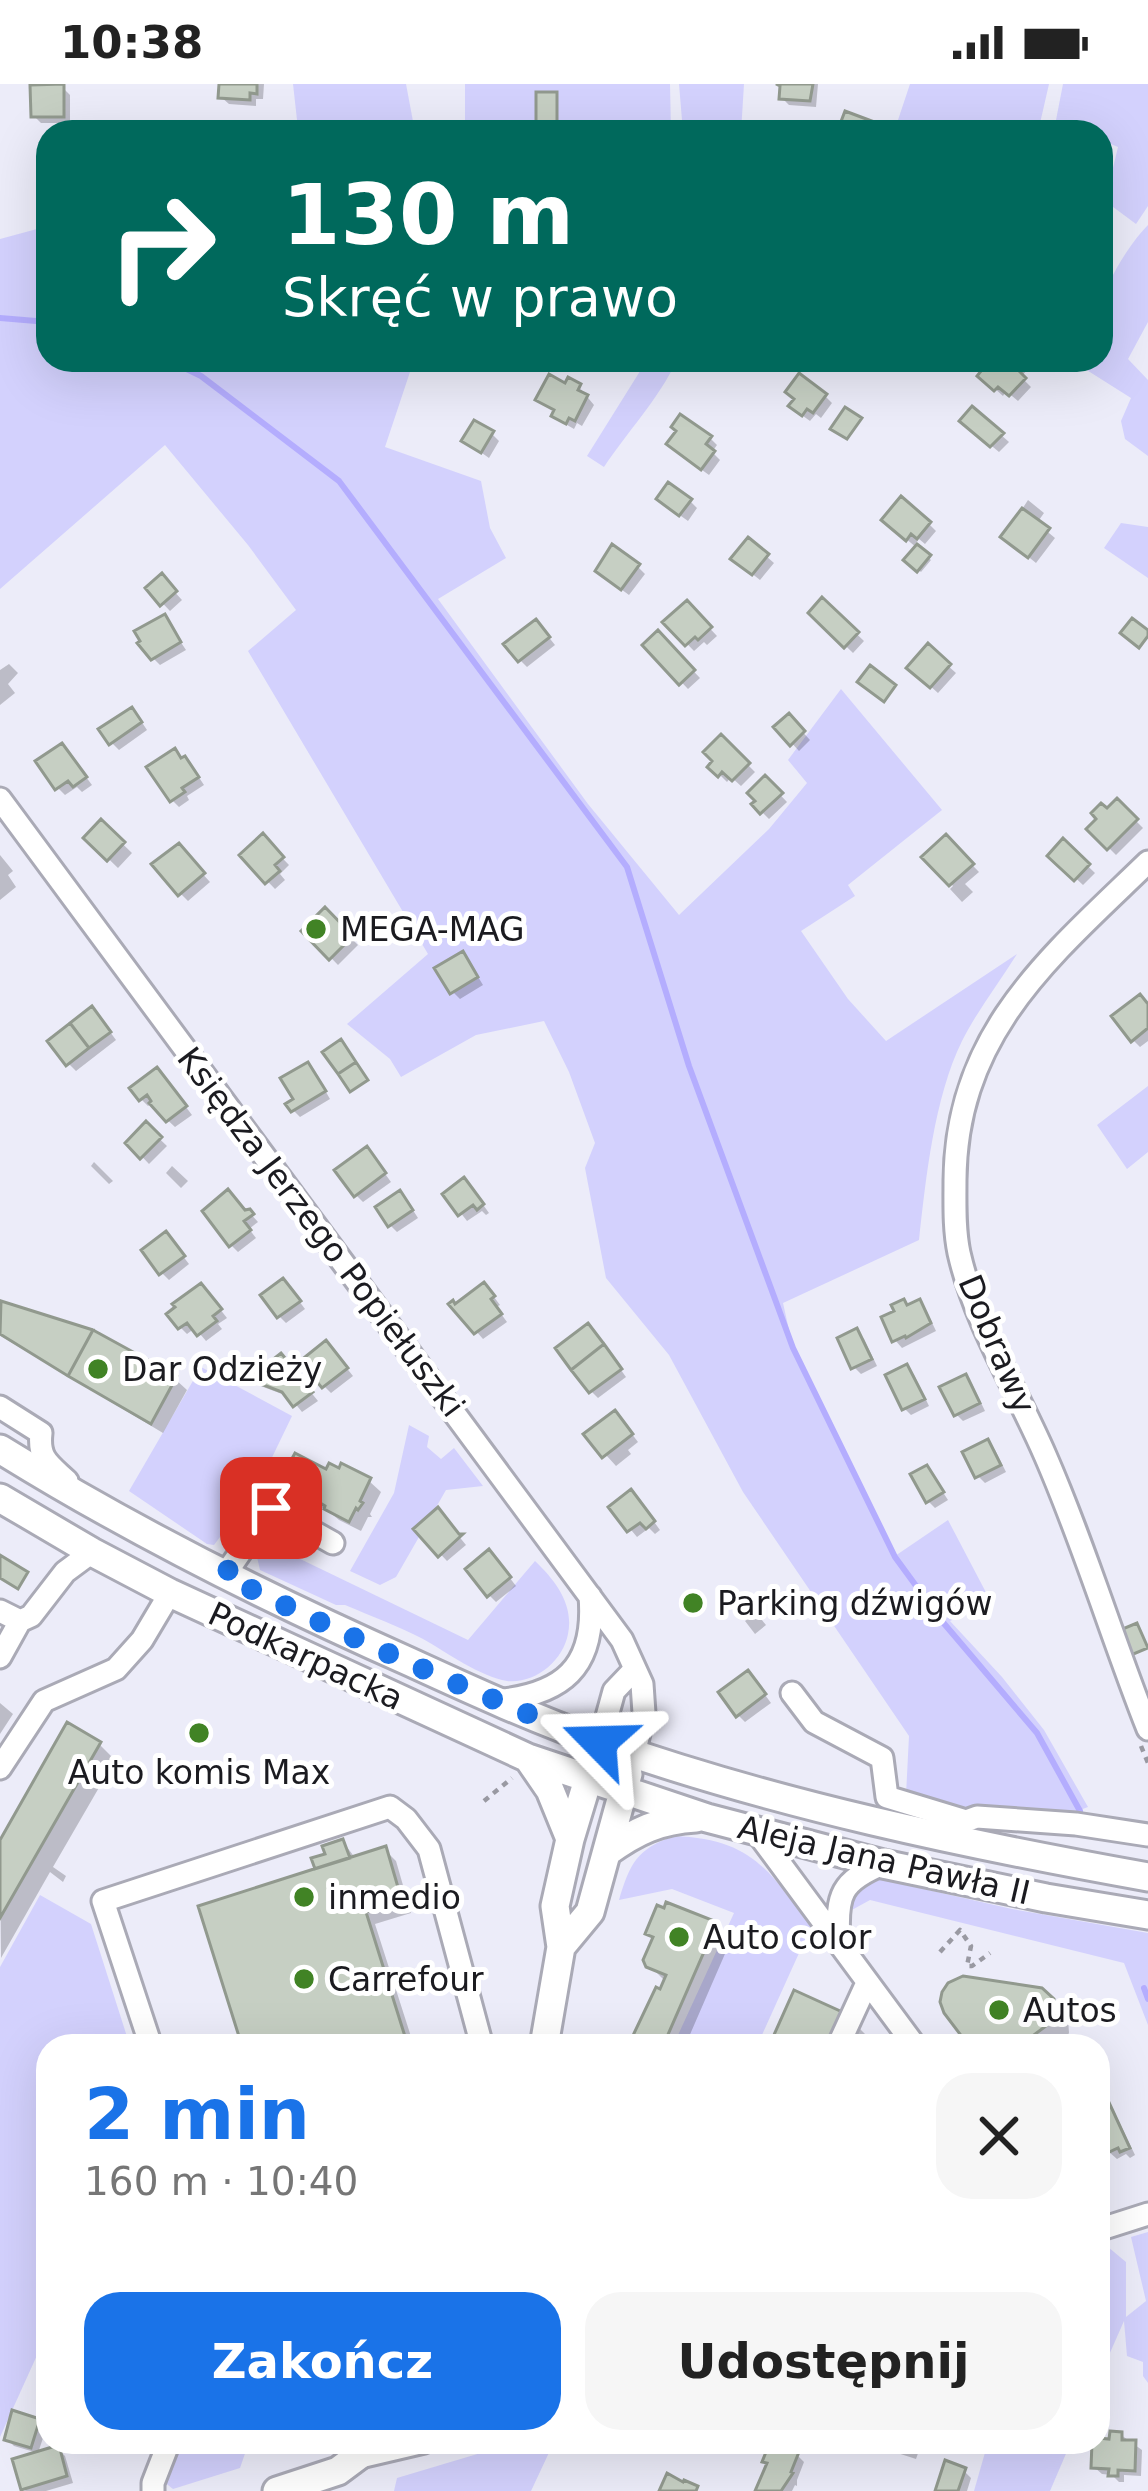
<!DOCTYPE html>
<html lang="pl">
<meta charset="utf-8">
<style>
body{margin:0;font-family:"DejaVu Sans",sans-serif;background:#f6f6f6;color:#222;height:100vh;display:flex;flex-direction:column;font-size:45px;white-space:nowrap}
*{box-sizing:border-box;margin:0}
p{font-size:39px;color:#767676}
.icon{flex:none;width:66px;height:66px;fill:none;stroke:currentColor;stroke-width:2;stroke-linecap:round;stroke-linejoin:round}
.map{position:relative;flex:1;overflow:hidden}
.drawer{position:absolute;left:36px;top:1950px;width:1074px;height:420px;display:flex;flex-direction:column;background:#fff;border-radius:36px;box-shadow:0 12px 48px #0002}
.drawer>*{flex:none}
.guide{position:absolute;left:36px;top:36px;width:1077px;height:252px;border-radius:36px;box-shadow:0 12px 48px #0002;background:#00695c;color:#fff;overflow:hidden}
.pin{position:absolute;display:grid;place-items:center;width:102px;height:102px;color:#fff;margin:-51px;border-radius:24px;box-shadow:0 6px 18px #0006}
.me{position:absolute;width:132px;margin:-66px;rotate:292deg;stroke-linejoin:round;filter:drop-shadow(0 0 9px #0008)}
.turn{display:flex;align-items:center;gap:42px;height:252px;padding:0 48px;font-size:54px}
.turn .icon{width:156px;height:156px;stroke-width:2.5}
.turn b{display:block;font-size:84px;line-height:102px}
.round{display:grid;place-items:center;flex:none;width:126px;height:126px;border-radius:36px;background:#f6f6f6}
.overview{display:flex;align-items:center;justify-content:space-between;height:204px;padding:0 48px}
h1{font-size:72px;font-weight:600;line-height:90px;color:#1a73e8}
.primary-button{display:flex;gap:24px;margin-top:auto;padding:24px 48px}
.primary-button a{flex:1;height:138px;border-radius:36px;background:#1a73e8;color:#fff;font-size:48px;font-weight:600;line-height:138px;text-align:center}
.primary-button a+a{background:#f6f6f6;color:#222}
.status{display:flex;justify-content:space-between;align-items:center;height:84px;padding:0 60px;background:#fff;direction:ltr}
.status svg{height:33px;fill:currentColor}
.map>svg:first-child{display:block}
.green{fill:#d3d1fd}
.shadow{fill:#0003}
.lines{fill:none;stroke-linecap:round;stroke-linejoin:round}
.stream{stroke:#b4adfe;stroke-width:6}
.building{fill:#c6cfc3;stroke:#91998e;stroke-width:3}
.minor-casing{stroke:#aaaab6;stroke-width:27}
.major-casing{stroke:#aaaab6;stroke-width:33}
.path{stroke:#9999a2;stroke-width:4.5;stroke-dasharray:6 6;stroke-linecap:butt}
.minor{stroke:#fff;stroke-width:21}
.major{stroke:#fff;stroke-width:27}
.route{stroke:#1a73e8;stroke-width:21;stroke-dasharray:0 37.8}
.poi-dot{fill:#418325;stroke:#fff;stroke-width:4.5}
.labels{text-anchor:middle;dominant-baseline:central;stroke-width:10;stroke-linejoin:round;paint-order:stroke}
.poi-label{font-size:33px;fill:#1b1b20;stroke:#fff;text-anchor:start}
.street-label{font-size:33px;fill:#1b1b20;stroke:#fff}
</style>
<div class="status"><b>10:38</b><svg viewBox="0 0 49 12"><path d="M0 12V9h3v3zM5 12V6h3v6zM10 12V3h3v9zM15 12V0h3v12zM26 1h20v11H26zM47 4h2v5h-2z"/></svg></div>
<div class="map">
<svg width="1148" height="2407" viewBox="0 0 1148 2407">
<rect width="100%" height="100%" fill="#ececf9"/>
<path class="green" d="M293,0H406L415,48H292L298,45Z
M465,0H670L671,48H465Z
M679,0H744L741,48H683Z
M910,0H1049L1038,48H894Z
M1063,0H1148V122L1136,140L1105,117L1118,63L1101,56V48H1084L1056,36Z
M1148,141V238L1128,275L1148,296V372L1125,355L1121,337L1131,314L1074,278L1075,276H1101C1101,260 1100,243 1101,226C1103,201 1130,159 1148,141Z
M48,142V276H414L385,363L481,397L490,444L506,474L438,515L588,720L679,831L769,745L807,699L788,676L841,605L942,726L848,801L855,812L801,847L848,915L886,957L1017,870C999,899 977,927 962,957C934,1014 926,1094 919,1156L783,1219L793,1264L895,1472L948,1436L991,1518L950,1537L1002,1593L1044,1646L1088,1723L1059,1734L969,1726L906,1711L909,1652L743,1408L669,1271L606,1194L585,1084L595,1059L569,988L544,937L476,951L401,993L390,975L347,940L428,870L248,567L296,526L248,461L165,361L0,505V155Z
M647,276H677C658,316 628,347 604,383L587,372Z
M1121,439L1148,443V494L1104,464Z
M1148,1002V1068L1127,1085L1097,1041Z
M201,1283L292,1332L238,1444L229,1441L214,1461L207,1460L129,1407Z
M409,1341L429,1352L427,1363L441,1375L454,1364L483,1402L446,1406L396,1493L380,1501L350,1487L394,1409Z
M265,1458L468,1556L535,1477C556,1497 574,1521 568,1550C563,1577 535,1600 507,1597C481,1593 446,1568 423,1555C398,1542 371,1532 345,1521H336L260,1486L257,1473Z
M674,1752C754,1755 770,1788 813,1846L804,1858L757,1962H673L734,1829L672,1805L619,1816C630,1779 637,1765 674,1752Z
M875,1794L1012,1825L1148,1849V1941L1124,1879L870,1816L850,1827L852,1855C832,1828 853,1808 875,1794Z
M40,1811L91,1840L130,1962H48V2247L0,2353V1883Z
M1148,2148V2299L1143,2292V2278L1127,2272L1124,2237L1098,2296V2167L1108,2163L1126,2178V2233L1146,2217L1131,2153Z
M175,2358H249L240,2384L173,2405L163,2397Z
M489,2358H554L531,2407H394L397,2394L484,2368Z
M988,2358H1071L1050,2407H974Z"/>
<path class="shadow" d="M222,0H264L263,15H256V22L229,20L221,13Z
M779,0H818L816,23L789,21L782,14L783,4Z
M62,3L70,11V39H41L34,32Z
M989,276H1017L1027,286L1021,293L1031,303L1018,317L1006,307L1003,312L981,292Z
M566,303H579L594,321L582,342L577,339L574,345L562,338L555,331L556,328L538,315Z
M825,312L832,319L821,334L816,330L810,337L799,329Z
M973,326L1009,358L999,368L970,344Z
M492,350L499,357L489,374L465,357Z
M710,354L717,361L712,368L720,376L709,391L676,367Z
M1028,416L1044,429L1037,439L1055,454L1036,479L1004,453Z
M690,417L697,424L688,437L667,422Z
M929,440L936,447L925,460L919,455L914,462L931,476L921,488L907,476L917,464L892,443Z
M749,457L774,479L760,496L741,481Z
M638,483L645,490L629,511L606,494Z
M162,494L182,516L170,527L149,505Z
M822,517L864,557L853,569L812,529Z
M687,520L717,552L707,561L704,558L694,567L667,539Z
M164,533L186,566L160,581L145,566Z
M543,546L555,561L527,583L520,576Z
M658,550L700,594L688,605L646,561Z
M928,564L956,589L938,609L910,584Z
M9,580L18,589L8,600L15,609L0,621V586Z
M789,633L810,656L799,667L777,643Z
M139,634L147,646L119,666L112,659Z
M721,654L755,688L741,702L731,693L727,698L711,682Z
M68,669L92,701L82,708L77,703L65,711L58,704Z
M183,677L192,683L204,701L187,712L189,716L179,723L172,716Z
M765,695L787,718L769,735L755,721Z
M1117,718L1143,744L1116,771L1090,745Z
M101,739L132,769L118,784L87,754Z
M263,754L289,781L280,790L285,796L275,805L243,772Z
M946,754L979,788L965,800L973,808L962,818L950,805L953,802L926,773Z
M1063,758L1095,789L1083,801L1051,771Z
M178,763L210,798L188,817L181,810Z
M0,771L13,787L8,791L16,803L0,816Z
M325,828L358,861L338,881L305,847Z
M469,878L483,901L460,915L453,908Z
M1148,923V957L1140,963L1133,956Z
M99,933L116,956L76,987L69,980Z
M315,989L330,1015L300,1033L293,1026Z
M164,994L192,1031L175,1043L161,1030L154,1018L148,1022L141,1015Z
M146,1042L167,1062L149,1080L129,1059Z
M373,1073L391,1098L363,1118L356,1111Z
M94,1078L113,1097L109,1100L91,1082Z
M172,1082L188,1097L181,1104L166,1089Z
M471,1104L489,1129L486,1131L482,1127L467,1137L446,1110Z
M407,1117L418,1134L397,1148L390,1141Z
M248,1127L258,1138L249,1145L256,1154L238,1168L231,1161Z
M172,1158L189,1180L169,1196L162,1189Z
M290,1205L305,1225L286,1239L279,1232Z
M491,1209L500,1221L496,1223L507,1238L483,1255L455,1223Z
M208,1210L227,1234L218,1240L222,1245L206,1257L195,1244L187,1250L180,1243Z
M919,1219L926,1226L936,1247L902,1264L895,1256L908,1223Z
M3,1221L175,1295L187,1306L163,1349L1,1252L0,1225Z
M857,1248L864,1255L877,1282L861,1290L854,1283Z
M595,1250L626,1293L598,1314L591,1307Z
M333,1267L353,1292L331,1309L324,1302Z
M288,1280L318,1317L302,1328L290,1313L258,1301L252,1295Z
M907,1284L914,1291L929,1322L911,1331L904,1324Z
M965,1293L972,1300L985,1327L963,1337L956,1330Z
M622,1337L638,1358L628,1366L631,1370L616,1382L588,1351Z
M988,1359L995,1366L1006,1388L985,1399L978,1392Z
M927,1384L948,1416L935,1424L928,1417Z
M327,1389L369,1397L381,1408L370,1430L372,1433H368L361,1447L339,1436L326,1425L310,1421L299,1410Z
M638,1416L660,1446L655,1450L649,1444L637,1453L612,1423Z
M444,1434L466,1461L447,1477L417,1445Z
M496,1476L516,1502L496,1518L489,1511Z
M756,1529L766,1541L755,1550L745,1537Z
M755,1597L771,1619L745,1638L738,1631Z
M0,1619L13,1630L0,1650Z
M99,1660L115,1676L53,1783L66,1792L63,1798L50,1788L1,1874L0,1762Z
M343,1758L356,1775L385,1766L396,1777L411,1829L375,1840L414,1962H245L328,1772Z
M716,1841L731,1856L685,1962H631L666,1898L649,1881L656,1856L649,1849Z
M1040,1906L1068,1934L1069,1949L1065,1955L1054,1962H973Z
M849,1934L865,1950L858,1962H772Z
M1105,2016L1112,2023L1135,2071L1130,2074L1126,2070L1117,2075L1109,2068L1098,2042V2019Z
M39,2338L46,2345L38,2369L14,2362L7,2355Z
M1121,2351L1142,2366L1141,2392L1124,2391V2398H1119L1112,2391L1102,2390L1094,2383L1095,2358H1112Z
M881,2358H922L916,2375L888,2366Z
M58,2365L65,2372L73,2399L46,2407H26L23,2405Z
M797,2371L804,2378L797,2396V2402L795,2401L792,2407H758Z
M964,2387L971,2394L967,2407H938Z"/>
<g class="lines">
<path class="stream" d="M0,234L48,238
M168,276L201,292L339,397L627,783L689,982L793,1264L895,1473L941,1536L1037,1649L1080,1727
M1144,1904L1148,1915"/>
</g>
<path class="building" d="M64,0V33H31L30,1Z
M219,0H257V10L250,9V16L218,14Z
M776,0H813L810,17L779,15L780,2Z
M536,8H557V39H536Z
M845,27L877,39L874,48H837Z
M985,276H1021L1016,284L1026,294L1009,312L998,303L994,307L977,292L981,287L978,284Z
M799,289L827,310L813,329L807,325L802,332L788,322L794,315L785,308Z
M549,290L565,299L568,293L581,300L578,306L588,311L575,337L569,334L566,340L551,332L554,326L535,316Z
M972,322L1004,349L990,363L959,337Z
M845,323L862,334L847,355L830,345Z
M680,330L712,352L706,360L715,367L701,386L666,360L676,347L671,343Z
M474,336L494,347L481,369L461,357Z
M668,398L692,415L679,432L656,415Z
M901,412L931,438L917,455L911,450L906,457L881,436Z
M1022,424L1050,444L1028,474L1000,453Z
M748,453L769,470L752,491L730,475Z
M612,460L640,480L621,506L595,487Z
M917,460L931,471L917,488L903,476Z
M162,489L177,507L160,522L145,504Z
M822,513L859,548L844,564L808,529Z
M687,516L712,543L698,556L695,553L685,562L662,538Z
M165,530L181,558L151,576L137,559L140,557L134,547Z
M1132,534L1148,546V552L1139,564L1120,549Z
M536,535L550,553L518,578L503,560Z
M658,546L695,586L679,601L642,561Z
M928,559L951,580L930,604L906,584Z
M870,581L896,601L884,618L857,598Z
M132,623L142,638L109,661L98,645Z
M789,629L805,647L790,662L773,643Z
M721,650L750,679L732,697L722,688L718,693L707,683L712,677L703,668Z
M62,659L87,693L73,703L68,697L55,706L35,677Z
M175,664L181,674L185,672L199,693L182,704L185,708L170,718L146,683Z
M765,691L783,709L760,730L751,720L755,717L747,709Z
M1117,714L1138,735L1107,766L1086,745L1096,735L1091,729L1101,719L1107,724Z
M101,735L125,758L107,777L83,754Z
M263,749L284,773L275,781L280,787L265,800L239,771Z
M946,750L974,780L949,802L921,773Z
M1063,754L1090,780L1074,797L1047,772Z
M179,759L205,789L178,812L151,780Z
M325,823L353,852L329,876L301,847Z
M463,867L478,893L450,910L434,884Z
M1140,910L1148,920V944L1131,958L1111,932Z
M92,922L111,948L89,964L70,939Z
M70,939L89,964L66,982L47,957Z
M341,955L356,978L338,990L322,968Z
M308,978L326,1007L291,1028L285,1020L293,1015L280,994Z
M356,978L368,996L350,1008L338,990Z
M157,983L187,1022L166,1038L149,1019L151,1017L147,1011L139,1017L129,1004Z
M146,1037L162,1053L140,1075L125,1059Z
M367,1062L386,1089L354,1113L334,1086Z
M464,1093L484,1120L477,1126L473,1121L458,1132L442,1110Z
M228,1105L245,1126L250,1125L254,1130L244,1137L251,1146L229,1163L202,1127Z
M400,1106L413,1126L388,1143L375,1123Z
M166,1147L185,1172L159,1191L141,1166Z
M283,1194L301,1217L277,1234L260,1211Z
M484,1198L495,1212L491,1215L502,1230L474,1250L448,1220L453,1216L455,1220Z
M201,1199L222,1225L213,1232L217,1237L197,1252L187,1239L178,1245L166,1230L175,1223L172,1220Z
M904,1215L907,1221L920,1215L931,1239L906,1254L905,1252L892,1258L881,1233L894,1227L891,1221Z
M1,1217L93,1246L68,1292L0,1250Z
M588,1239L604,1260L571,1286L555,1264Z
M857,1244L872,1275L851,1285L837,1254Z
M93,1246L177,1292L151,1340L68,1292Z
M326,1256L348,1284L322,1304L300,1277Z
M604,1260L622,1285L589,1309L571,1286Z
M281,1269L313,1308L293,1323L282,1308L248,1295Z
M907,1280L925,1315L902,1326L885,1291Z
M966,1290L980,1319L954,1332L939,1303Z
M615,1326L633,1350L602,1374L583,1350Z
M988,1355L1001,1381L975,1394L962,1368Z
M295,1369L326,1385L329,1379L339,1384L341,1379L371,1394L360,1417L363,1419L358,1426L356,1424L349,1438L324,1425L325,1422L312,1414L305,1411L303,1415L295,1410L297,1406L281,1395Z
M927,1381L944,1408L926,1419L910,1390Z
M631,1405L655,1437L646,1445L640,1439L627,1448L608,1423Z
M438,1423L459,1450H463L438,1473L413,1445Z
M489,1465L511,1493L487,1513L465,1485Z
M0,1471L28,1488L18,1505L0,1494Z
M1137,1539L1148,1564L1131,1571L1120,1546Z
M748,1586L766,1610L736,1633L718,1608Z
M67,1638L101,1658L0,1834V1756Z
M343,1755L350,1774L315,1785L311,1774L325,1770L322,1762Z
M386,1762L402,1817L366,1828L408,1962H242L198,1822Z
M666,1818L717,1838L663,1962H628L656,1903L660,1905L666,1891L646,1883L643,1876L653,1853L645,1850L657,1821L664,1824Z
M963,1892L1042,1904L1054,1915V1932L1050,1939L1019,1962H969L944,1929L940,1918L942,1908L948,1899Z
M794,1906L851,1932L835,1962H769Z
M1106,2012L1130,2064L1120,2068L1118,2064L1107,2069L1098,2054L1100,2053L1098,2016Z
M12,2326L40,2335L31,2364L4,2356Z
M1110,2347L1122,2348V2356H1136L1135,2387L1118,2386V2392H1108L1109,2385L1091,2384L1092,2358H1098V2354L1109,2355Z
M770,2358L799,2368L791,2388L793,2389L781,2407H755L767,2379L762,2378Z
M59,2361L67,2392L21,2406L12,2375Z
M945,2376L966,2384L958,2407H935Z
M667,2389L683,2398L684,2396L698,2402L696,2407H659Z"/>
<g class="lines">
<g class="minor-casing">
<path id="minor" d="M0,715L622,1556L642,1600L644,1629L634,1670
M1148,778C1051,872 956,948 955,1096C955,1120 954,1145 959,1169C975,1240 1016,1304 1045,1371C1084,1460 1112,1554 1148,1645
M0,1323L41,1349C38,1375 49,1380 67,1397
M224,1492L271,1424L333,1459
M0,1527L20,1537L31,1532L65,1488L92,1468
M0,1573L20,1537
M792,1609L814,1638L882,1674L887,1713L966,1737L977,1733L1076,1740L1148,1751
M494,1617C562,1611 596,1584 590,1512
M600,1658L614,1607L634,1586
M0,1684L44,1617L116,1585L142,1556L170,1509
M756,1747L915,1962
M839,1855C836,1811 841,1797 883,1780
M151,1962L103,1817L390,1723L406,1735L429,1765L482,1962
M838,1962L867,1899
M1098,2146L1148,2130
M360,2373L424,2358
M153,2407V2399L169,2358"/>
</g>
<g class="major-casing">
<path id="major" d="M0,1365C132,1447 268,1515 410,1578C473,1607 537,1636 602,1659C779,1721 964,1760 1148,1793
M0,1414L92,1468L170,1509L528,1674L707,1734L883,1780L1046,1814L1148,1831
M528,1674L550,1706L570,1755
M607,1768C636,1747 659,1736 696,1734
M561,1863L590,1828L628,1690
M544,1962L561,1863L555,1822L570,1755L593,1679
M277,2407L338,2387L377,2358"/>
</g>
<path class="path" d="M1141,1662L1148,1679
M484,1717L512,1694
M940,1868L960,1846L971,1862L967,1882H972L990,1869
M441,2367L469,2358"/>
<use href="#minor" class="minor"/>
<use href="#major" class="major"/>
</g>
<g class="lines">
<path class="route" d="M271,1424L224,1492C347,1552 472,1609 599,1658"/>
</g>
<g class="poi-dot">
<circle cx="316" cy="845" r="12"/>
<circle cx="98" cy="1285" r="12"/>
<circle cx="693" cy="1519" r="12"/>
<circle cx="199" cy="1649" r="12"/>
<circle cx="304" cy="1813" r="12"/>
<circle cx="679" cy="1853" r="12"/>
<circle cx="304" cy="1895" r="12"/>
<circle cx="999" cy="1926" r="12"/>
</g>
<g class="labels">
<g class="poi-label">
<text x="340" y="845">MEGA-MAG</text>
<text x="122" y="1285">Dar Odzieży</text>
<text x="717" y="1519">Parking dźwigów</text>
<text x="199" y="1688" text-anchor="middle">Auto komis Max</text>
<text x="328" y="1813">inmedio</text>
<text x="703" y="1853">Auto color</text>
<text x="328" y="1895">Carrefour</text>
<text x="1023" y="1926">Autos</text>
</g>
<g class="street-label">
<text transform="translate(321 1148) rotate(53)">Księdza Jerzego Popiełuszki</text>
<text transform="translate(997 1260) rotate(67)">Dobrawy</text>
<text transform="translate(306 1572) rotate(25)">Podkarpacka</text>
<text transform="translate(884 1776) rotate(13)">Aleja Jana Pawła II</text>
</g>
</g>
</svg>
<div class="pin" style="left:271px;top:1424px;background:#d93025"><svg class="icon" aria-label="arrive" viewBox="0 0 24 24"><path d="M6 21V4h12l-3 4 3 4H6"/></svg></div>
<svg class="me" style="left:599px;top:1658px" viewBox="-20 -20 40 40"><path d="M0-17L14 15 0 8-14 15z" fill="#1a73e8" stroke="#fff" stroke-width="4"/></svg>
<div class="guide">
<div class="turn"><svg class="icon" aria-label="right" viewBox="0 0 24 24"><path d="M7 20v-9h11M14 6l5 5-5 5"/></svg><div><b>130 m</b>Skręć w prawo</div></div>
</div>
<section class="drawer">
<div class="overview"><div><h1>2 min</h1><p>160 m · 10:40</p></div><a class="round"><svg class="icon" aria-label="close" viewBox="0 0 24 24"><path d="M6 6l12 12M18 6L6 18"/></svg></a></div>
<div class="primary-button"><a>Zakończ</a><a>Udostępnij</a></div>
</section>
</div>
